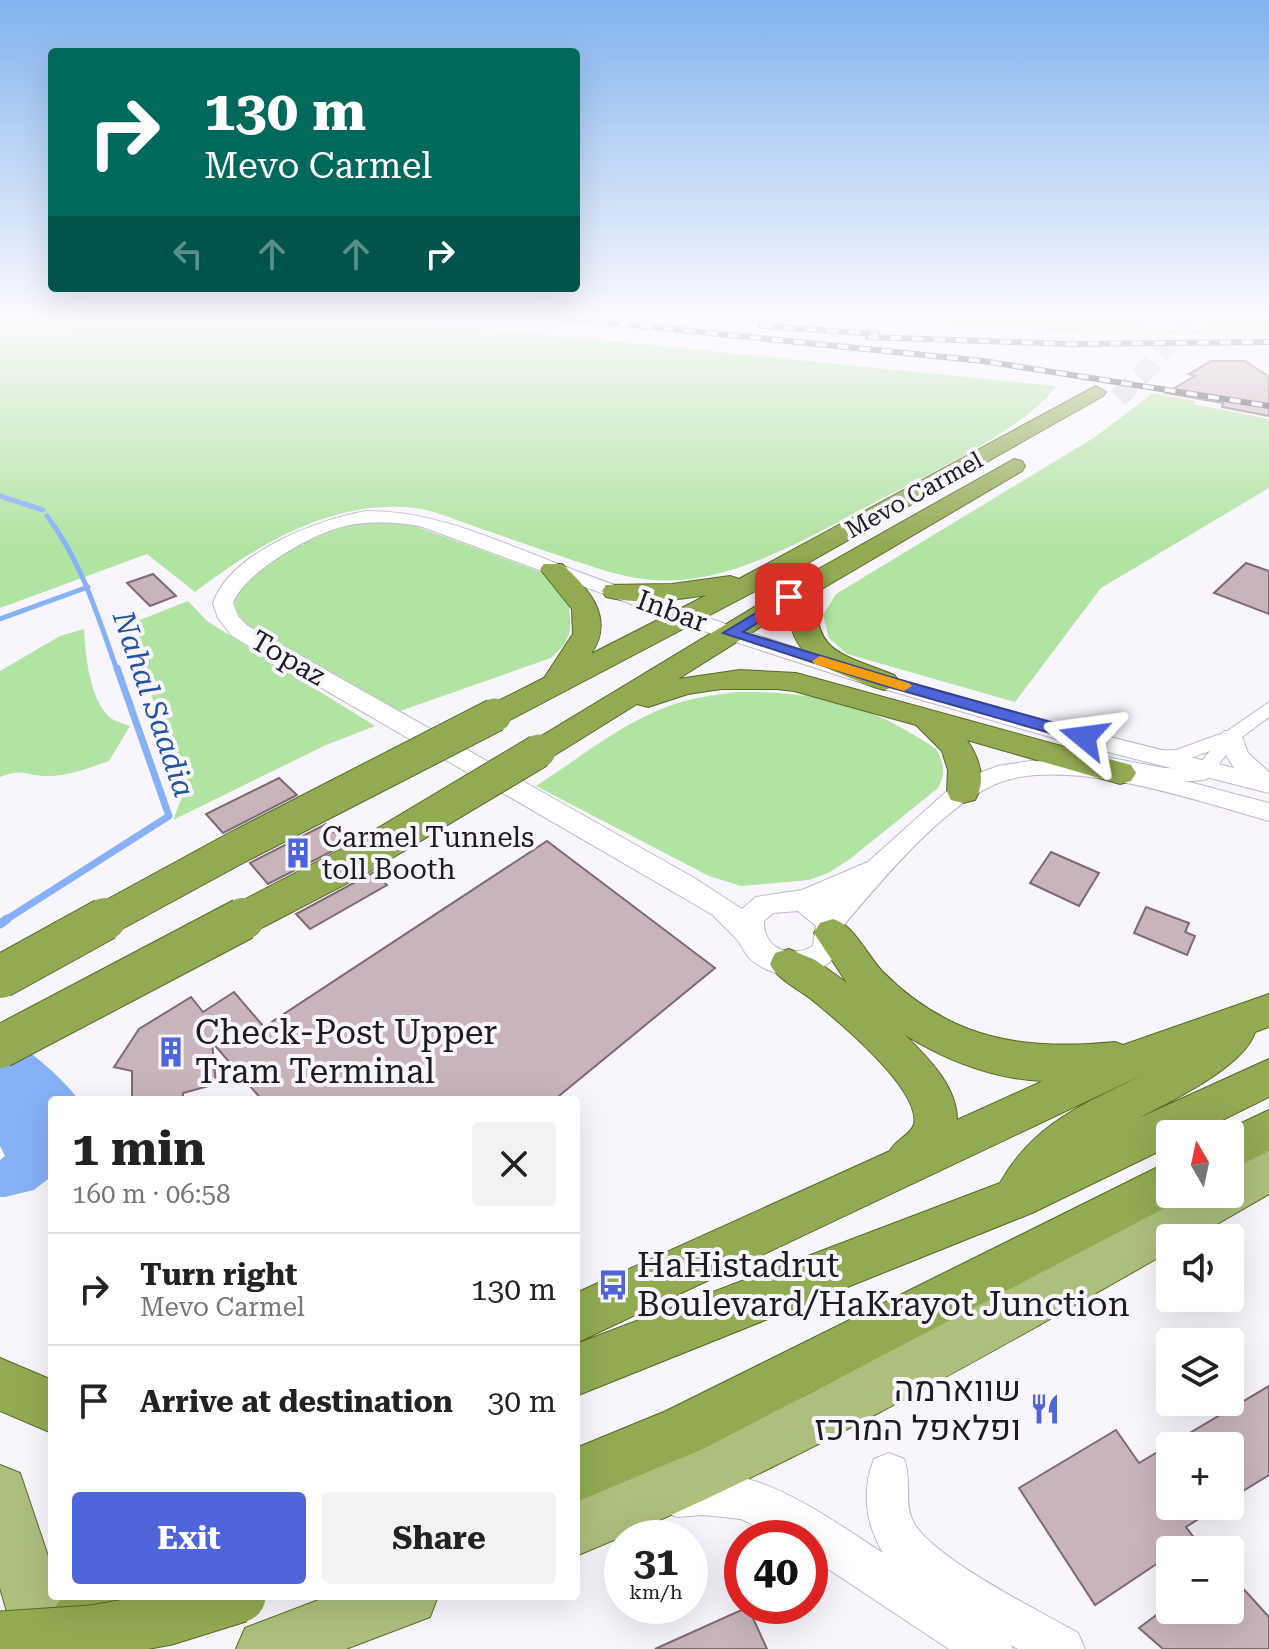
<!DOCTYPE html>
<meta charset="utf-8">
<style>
body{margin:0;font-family:"Roboto Serif",Heebo,serif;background:#f2f2f2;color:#222;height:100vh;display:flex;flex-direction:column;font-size:30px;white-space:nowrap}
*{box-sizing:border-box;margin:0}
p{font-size:26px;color:#767676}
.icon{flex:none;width:44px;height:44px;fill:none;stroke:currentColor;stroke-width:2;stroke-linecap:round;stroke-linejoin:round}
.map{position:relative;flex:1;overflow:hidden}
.panel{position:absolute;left:48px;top:1096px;width:532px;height:504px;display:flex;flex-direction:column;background:#fff;border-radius:8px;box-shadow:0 8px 32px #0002}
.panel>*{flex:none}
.guide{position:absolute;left:48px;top:48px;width:532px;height:244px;border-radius:8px;box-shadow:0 8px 32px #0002;background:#00695c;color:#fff;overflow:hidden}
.needle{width:52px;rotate:351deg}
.controls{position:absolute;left:1156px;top:1120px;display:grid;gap:16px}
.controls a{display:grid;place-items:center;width:88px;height:88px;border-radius:8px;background:#fff;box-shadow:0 8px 32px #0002;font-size:40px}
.speed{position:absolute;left:604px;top:1520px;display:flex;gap:16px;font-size:40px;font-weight:700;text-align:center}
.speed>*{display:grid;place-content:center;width:104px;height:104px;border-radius:50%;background:#fff;box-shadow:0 8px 32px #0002;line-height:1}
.speed small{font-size:20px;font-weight:400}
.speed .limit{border:12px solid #d22;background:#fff;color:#111}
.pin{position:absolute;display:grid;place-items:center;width:68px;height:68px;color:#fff;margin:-34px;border-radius:16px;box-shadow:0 4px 12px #0006}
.me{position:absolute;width:88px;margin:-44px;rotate:286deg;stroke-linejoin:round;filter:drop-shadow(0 0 6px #0008)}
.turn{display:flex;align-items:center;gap:28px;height:168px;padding:0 24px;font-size:36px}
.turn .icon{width:104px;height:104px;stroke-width:2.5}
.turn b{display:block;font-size:56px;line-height:68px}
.lanes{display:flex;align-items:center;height:76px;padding:0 24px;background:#0003;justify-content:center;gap:40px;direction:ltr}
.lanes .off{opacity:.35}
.round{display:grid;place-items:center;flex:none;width:84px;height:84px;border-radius:8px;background:#f2f2f2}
.summary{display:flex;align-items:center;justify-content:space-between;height:136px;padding:0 24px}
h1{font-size:48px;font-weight:700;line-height:60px}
.action{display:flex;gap:16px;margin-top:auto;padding:16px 24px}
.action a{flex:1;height:92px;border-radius:8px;background:#4e65da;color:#fff;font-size:32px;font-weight:700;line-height:92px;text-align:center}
.action a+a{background:#f2f2f2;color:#222}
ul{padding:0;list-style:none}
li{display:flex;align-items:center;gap:24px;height:112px;padding:0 24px;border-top:2px solid #e0e0e0}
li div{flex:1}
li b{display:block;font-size:30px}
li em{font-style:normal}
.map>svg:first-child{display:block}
.green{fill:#b1e3a2}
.water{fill:#87b1f6}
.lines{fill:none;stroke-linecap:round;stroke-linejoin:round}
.stream-far2{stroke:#87b1f6;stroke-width:5}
.stream-far1{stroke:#87b1f6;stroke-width:7}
.stream{stroke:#87b1f6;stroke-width:9}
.building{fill:#cab4bc;stroke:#7e6a72;stroke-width:2}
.trunk-tunnel{stroke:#d8d4dc;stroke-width:20;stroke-dasharray:20 10;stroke-linecap:butt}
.minor-casing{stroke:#c0b7c9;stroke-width:2}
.tertiary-casing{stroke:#c0b7c9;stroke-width:2}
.primary-casing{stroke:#586a25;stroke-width:2}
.trunk-casing{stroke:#586a25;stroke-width:2}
.minor{fill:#fff;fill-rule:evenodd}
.tertiary{fill:#fff;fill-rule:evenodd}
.primary{fill:#adbf7d;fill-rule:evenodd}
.trunk{fill:#92aa52;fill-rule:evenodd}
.rail-casing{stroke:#48444c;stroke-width:6}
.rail{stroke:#f9f5fd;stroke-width:4;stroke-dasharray:11;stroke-linecap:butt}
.trunk-bridge-far2-casing{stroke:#586a25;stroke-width:35;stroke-linecap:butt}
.trunk-bridge-far1-casing{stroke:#586a25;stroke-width:44;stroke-linecap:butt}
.trunk-bridge-casing{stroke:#586a25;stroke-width:55;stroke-linecap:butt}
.trunk-bridge-far2{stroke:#92aa52;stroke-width:33}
.trunk-bridge-far1{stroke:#92aa52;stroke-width:42}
.trunk-bridge{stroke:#92aa52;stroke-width:53}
.route{fill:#4e65da;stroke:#33428e;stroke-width:2}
.slow{fill:#f59e0b}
.labels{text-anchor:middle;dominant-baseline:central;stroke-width:8;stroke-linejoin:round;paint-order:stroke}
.far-street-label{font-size:24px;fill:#1f1b22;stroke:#f9f5fd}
.street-label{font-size:28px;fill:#1f1b22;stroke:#f9f5fd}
.poi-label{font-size:28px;fill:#1f1b22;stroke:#f9f5fd;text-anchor:start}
.water-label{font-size:30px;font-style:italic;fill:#2354a4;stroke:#f9f5fd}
.near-poi-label{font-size:34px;fill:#1f1b22;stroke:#f9f5fd;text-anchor:start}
</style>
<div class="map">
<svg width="1269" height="1649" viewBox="0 0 1269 1649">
<rect width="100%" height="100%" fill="#f9f5fd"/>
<path class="green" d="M0,317H371L1056,386C1030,424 943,467 901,489C838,520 760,571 690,579C638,585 607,571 560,556C529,545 499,535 468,524C453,519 437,512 422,509C338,496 259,543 195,592L147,554L0,608Z
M744,317H1146L1141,329H1199L1211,317H1231L1235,321L1269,320V333L1129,335Z
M1153,393L1195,401L1193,404L1269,419V488L1101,588L1015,702L847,654L829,638L823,615L836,594L1095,437Z
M373,520L407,523L546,574L569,603L570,616V631L565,644L551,658L400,711L250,626C241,619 230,606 236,594C251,567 314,536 342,526C352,523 363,522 373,520Z
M188,601L207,621L375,726L326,745L173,820L182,797L130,624Z
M84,629C85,653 90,704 112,719C117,722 125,724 130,726L109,761C88,768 67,777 45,776C23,775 24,768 0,777V671L60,636Z
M736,692C815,691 871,704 936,749C944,764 946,773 938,788L850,859L828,873L809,880L741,886L709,876L536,786C578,759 622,723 669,706C691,698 713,695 736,692Z"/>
<path class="water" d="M0,1032C31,1052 56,1071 79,1100H52V1176L34,1190L5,1197H0V1160L5,1156L0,1146Z"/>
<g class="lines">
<path class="stream-far2" d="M0,496L43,510
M47,516C82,562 98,617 117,670
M0,619L88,587"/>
<path class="stream-far1" d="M4,921L169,816L117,668"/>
<path class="stream" d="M0,924L7,919"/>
</g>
<path class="building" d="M1211,361H1245L1269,377V416L1222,407L1223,403L1166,393L1195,376L1189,374Z
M1246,563L1269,571V614L1214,593Z
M153,574L176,596L150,606L127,583Z
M279,778L297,795L223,833L206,814Z
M326,824L346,844L268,884L250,863Z
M547,841L715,968L554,1100H262L212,1042L216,1084L183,1093V1100H132V1071L114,1067L139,1029L191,997L203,1012L234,992L264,1027Z
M1051,852L1099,873L1079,906L1030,883Z
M374,872L387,885L310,929L296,914Z
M1146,907L1189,923L1185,932L1195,936L1187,955L1134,933Z
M1269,1386V1475L1230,1499V1446H1170V1506H1219L1186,1527L1195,1539L1178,1550H1170V1555L1095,1605L1019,1488L1116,1430L1139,1463Z
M1230,1574L1269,1617V1649H1163L1139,1628L1163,1610H1230Z
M748,1607L767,1649H655Z"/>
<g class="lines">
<path class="trunk-tunnel" d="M1118,398L1151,365L1188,317"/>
<g class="minor-casing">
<path id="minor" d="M1269,702V717L1238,740L1207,779C1188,785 1108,777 1097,763L1106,757L1164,768L1195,769L1210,751C1192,757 1161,772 1146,755L1148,751L1176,750L1226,732Z"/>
</g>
<g class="tertiary-casing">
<path id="tertiary" d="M367,511C436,511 495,540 558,564C618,587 679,608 740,629C902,685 1068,727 1234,768L1223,750L1220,736L1224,731H1240L1248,753L1269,772V793L1057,739L856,681L723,638L420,526C395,522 370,520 345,526C314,533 244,572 233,603L238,616L248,626L696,879L742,909L756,897L802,890L868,862L947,791L969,777L998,766L1030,761L1099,763L1170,777L1269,803V821C1198,801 1071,757 1001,782C946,802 881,881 844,925C847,973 789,989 754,962C747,957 743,949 739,942C732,933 721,924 713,915L232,636L218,618L213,603C231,552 318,519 367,511ZM798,911L816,926L813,946C791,959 763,949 764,921L773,913Z
M889,1453L904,1459C912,1479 904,1500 912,1519C927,1556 1042,1612 1078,1633L1085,1649H1018L1011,1645L1013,1649H949L810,1557V1538H781L741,1519L703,1515L677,1517L662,1511L656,1496L662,1481C739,1449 822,1514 883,1553C866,1524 861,1491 874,1459Z"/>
</g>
<g class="primary-casing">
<path id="primary" d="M1269,1150V1194L1193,1238H1170V1251C976,1362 783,1471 576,1556V1500L807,1395L1183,1194H1230V1168Z
M0,1465L20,1473L52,1568V1596H61L78,1649H18L0,1588Z
M329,1596H438L430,1617L346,1649H236L245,1628Z"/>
</g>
<g class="trunk-casing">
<path id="trunk" d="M1096,386L1106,392L1103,396L799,568L506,722L495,725L484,722L480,715L484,708L544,678L573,634L572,609L540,569L544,564H562C588,588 616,618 591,654L707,595C675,600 638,605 606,597L602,591L606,585L672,584L730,576L739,579Z
M1014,459L1022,461L1025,466L1022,471L820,590C807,653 846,655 894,675L899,681L894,687L884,690L874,687C832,670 790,662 789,609L678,679L740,670L796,673L1131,765L1136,773L1131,781L1120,784L967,740C979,758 987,780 975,800L963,803L951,800L947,792L948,770L942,751L916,725L794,691L777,689H721L688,694L648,707L637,704L550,758L539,761L528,758L523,751L528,744L799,580Z
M833,919C855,926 866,954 882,971C950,1040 1023,1051 1115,1042L1123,1045L1269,994V1027L1255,1032C1244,1067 1171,1101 1139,1118L1269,1059V1097L1194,1134H1170V1146L1032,1213L576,1396V1344L1000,1183C1034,1123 1083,1105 1142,1075L576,1343V1293L890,1151C895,1140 911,1135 914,1124C921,1089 837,1020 811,999C797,988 778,980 770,964L775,953L789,949L815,960L847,983L814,933L820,923ZM905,1035C947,1061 994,1079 1043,1081L957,1120C957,1086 928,1058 905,1035Z
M1269,1110V1151L1230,1170V1134H1218Z
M1170,1161V1194H1187L1186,1197L703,1449L576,1502V1448L666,1411Z
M0,1358L52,1380V1433L0,1411Z
M63,1596H127L119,1617L97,1649H39L36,1642L45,1621Z"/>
</g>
<use href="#minor" class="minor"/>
<use href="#tertiary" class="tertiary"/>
<use href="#primary" class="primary"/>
<use href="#trunk" class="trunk"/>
<g class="rail-casing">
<path id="rail" d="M553,317L983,361L1269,406
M761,326L877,334
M868,337L1071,344L1269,342"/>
</g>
<use href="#rail" class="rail"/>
<g class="trunk-bridge-far2-casing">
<path id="trunk-bridge-far2" d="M102,921L236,848L495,715
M239,921L360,858L539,751"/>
</g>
<g class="trunk-bridge-far1-casing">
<path id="trunk-bridge-far1" d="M0,977L105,919
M0,1047L243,919"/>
</g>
<g class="trunk-bridge-casing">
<path id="trunk-bridge" d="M0,1638L92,1632L165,1619L239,1596"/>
</g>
<use href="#trunk-bridge-far2" class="trunk-bridge-far2"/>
<use href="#trunk-bridge-far1" class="trunk-bridge-far1"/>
<use href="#trunk-bridge" class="trunk-bridge"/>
</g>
<linearGradient id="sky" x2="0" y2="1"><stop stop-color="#81b3ee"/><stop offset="0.58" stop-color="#fcfafe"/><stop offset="1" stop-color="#fcfafe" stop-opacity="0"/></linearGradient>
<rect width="1269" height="547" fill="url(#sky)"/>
<path class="route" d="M789,593L797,597L794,600L743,632L890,677L1090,733L1092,737L1084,742L1078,741L879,684L723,633Z"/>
<path class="slow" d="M820,656L909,683L912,686L904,691L815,664L812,661Z"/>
<defs>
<g id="building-bare" transform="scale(2.4)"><path d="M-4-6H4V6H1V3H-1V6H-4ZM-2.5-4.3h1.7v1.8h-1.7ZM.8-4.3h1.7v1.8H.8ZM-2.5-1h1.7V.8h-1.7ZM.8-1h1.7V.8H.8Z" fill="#4e65da" stroke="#f9f5fd" stroke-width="2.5" paint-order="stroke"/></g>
<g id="bus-bare" transform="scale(2.4)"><path d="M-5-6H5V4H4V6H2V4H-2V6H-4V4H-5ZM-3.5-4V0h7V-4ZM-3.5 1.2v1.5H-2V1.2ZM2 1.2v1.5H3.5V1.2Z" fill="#4e65da" stroke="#f9f5fd" stroke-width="2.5" paint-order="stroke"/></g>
<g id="restaurant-bare" transform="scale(2.4)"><path d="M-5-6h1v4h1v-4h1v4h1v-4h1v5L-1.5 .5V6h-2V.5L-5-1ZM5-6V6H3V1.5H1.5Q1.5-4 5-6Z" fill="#4e65da" stroke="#f9f5fd" stroke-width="2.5" paint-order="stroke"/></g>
</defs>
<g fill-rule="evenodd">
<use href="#building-bare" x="298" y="853"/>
<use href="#building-bare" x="171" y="1052"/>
<use href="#bus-bare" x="613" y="1285"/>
<use href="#restaurant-bare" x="1045" y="1409"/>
</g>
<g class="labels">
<g class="far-street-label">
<text transform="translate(914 495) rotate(-29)">Mevo Carmel</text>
</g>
<g class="street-label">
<text transform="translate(672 611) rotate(20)">Inbar</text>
<text transform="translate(288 658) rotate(30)">Topaz</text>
</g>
<g class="poi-label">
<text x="322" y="837">Carmel Tunnels<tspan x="322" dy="32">toll Booth</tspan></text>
</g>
<g class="water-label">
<text transform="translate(154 704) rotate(71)">Nahal Saadia</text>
</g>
<g class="near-poi-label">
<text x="195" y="1032">Check-Post Upper<tspan x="195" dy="39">Tram Terminal</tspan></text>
<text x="637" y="1265">HaHistadrut<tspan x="637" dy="39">Boulevard/HaKrayot Junction</tspan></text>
<text x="1021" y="1389" text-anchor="end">שווארמה<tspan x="1021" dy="39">ופלאפל המרכז</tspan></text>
</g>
</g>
</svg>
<div class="controls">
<a><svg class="needle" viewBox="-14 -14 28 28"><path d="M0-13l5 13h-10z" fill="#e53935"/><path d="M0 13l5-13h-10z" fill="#767676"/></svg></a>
<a><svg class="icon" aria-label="sound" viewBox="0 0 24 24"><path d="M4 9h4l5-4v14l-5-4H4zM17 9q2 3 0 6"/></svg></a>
<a><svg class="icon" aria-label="layers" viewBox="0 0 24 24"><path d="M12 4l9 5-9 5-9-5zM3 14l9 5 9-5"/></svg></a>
<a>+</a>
<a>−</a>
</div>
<div class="speed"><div>31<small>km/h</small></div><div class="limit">40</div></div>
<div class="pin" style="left:789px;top:597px;background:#d93025"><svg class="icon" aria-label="arrive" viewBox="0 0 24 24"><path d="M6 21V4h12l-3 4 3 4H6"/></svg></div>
<svg class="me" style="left:1084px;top:737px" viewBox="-20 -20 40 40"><path d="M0-17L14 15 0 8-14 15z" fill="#4e65da" stroke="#fff" stroke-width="4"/></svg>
<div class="guide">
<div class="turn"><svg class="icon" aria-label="right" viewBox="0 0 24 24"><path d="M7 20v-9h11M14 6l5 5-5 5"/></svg><div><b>130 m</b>Mevo Carmel</div></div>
<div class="lanes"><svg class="icon off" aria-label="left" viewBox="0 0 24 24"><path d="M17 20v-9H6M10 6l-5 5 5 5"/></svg><svg class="icon off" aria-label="ahead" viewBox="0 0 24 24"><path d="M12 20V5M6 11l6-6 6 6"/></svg><svg class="icon off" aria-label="ahead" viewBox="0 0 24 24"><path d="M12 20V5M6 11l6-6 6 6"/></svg><svg class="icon" aria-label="right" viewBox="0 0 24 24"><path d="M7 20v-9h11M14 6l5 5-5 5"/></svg></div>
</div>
<section class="panel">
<div class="summary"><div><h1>1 min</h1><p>160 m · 06:58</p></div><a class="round"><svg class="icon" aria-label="close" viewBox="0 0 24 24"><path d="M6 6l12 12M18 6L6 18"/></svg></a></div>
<ul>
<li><svg class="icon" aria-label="right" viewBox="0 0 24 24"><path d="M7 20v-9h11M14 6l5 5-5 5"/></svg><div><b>Turn right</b><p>Mevo Carmel</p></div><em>130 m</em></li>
<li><svg class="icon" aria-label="arrive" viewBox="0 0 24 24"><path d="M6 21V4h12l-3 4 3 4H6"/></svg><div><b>Arrive at destination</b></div><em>30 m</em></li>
</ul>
<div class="action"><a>Exit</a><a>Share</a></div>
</section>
</div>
